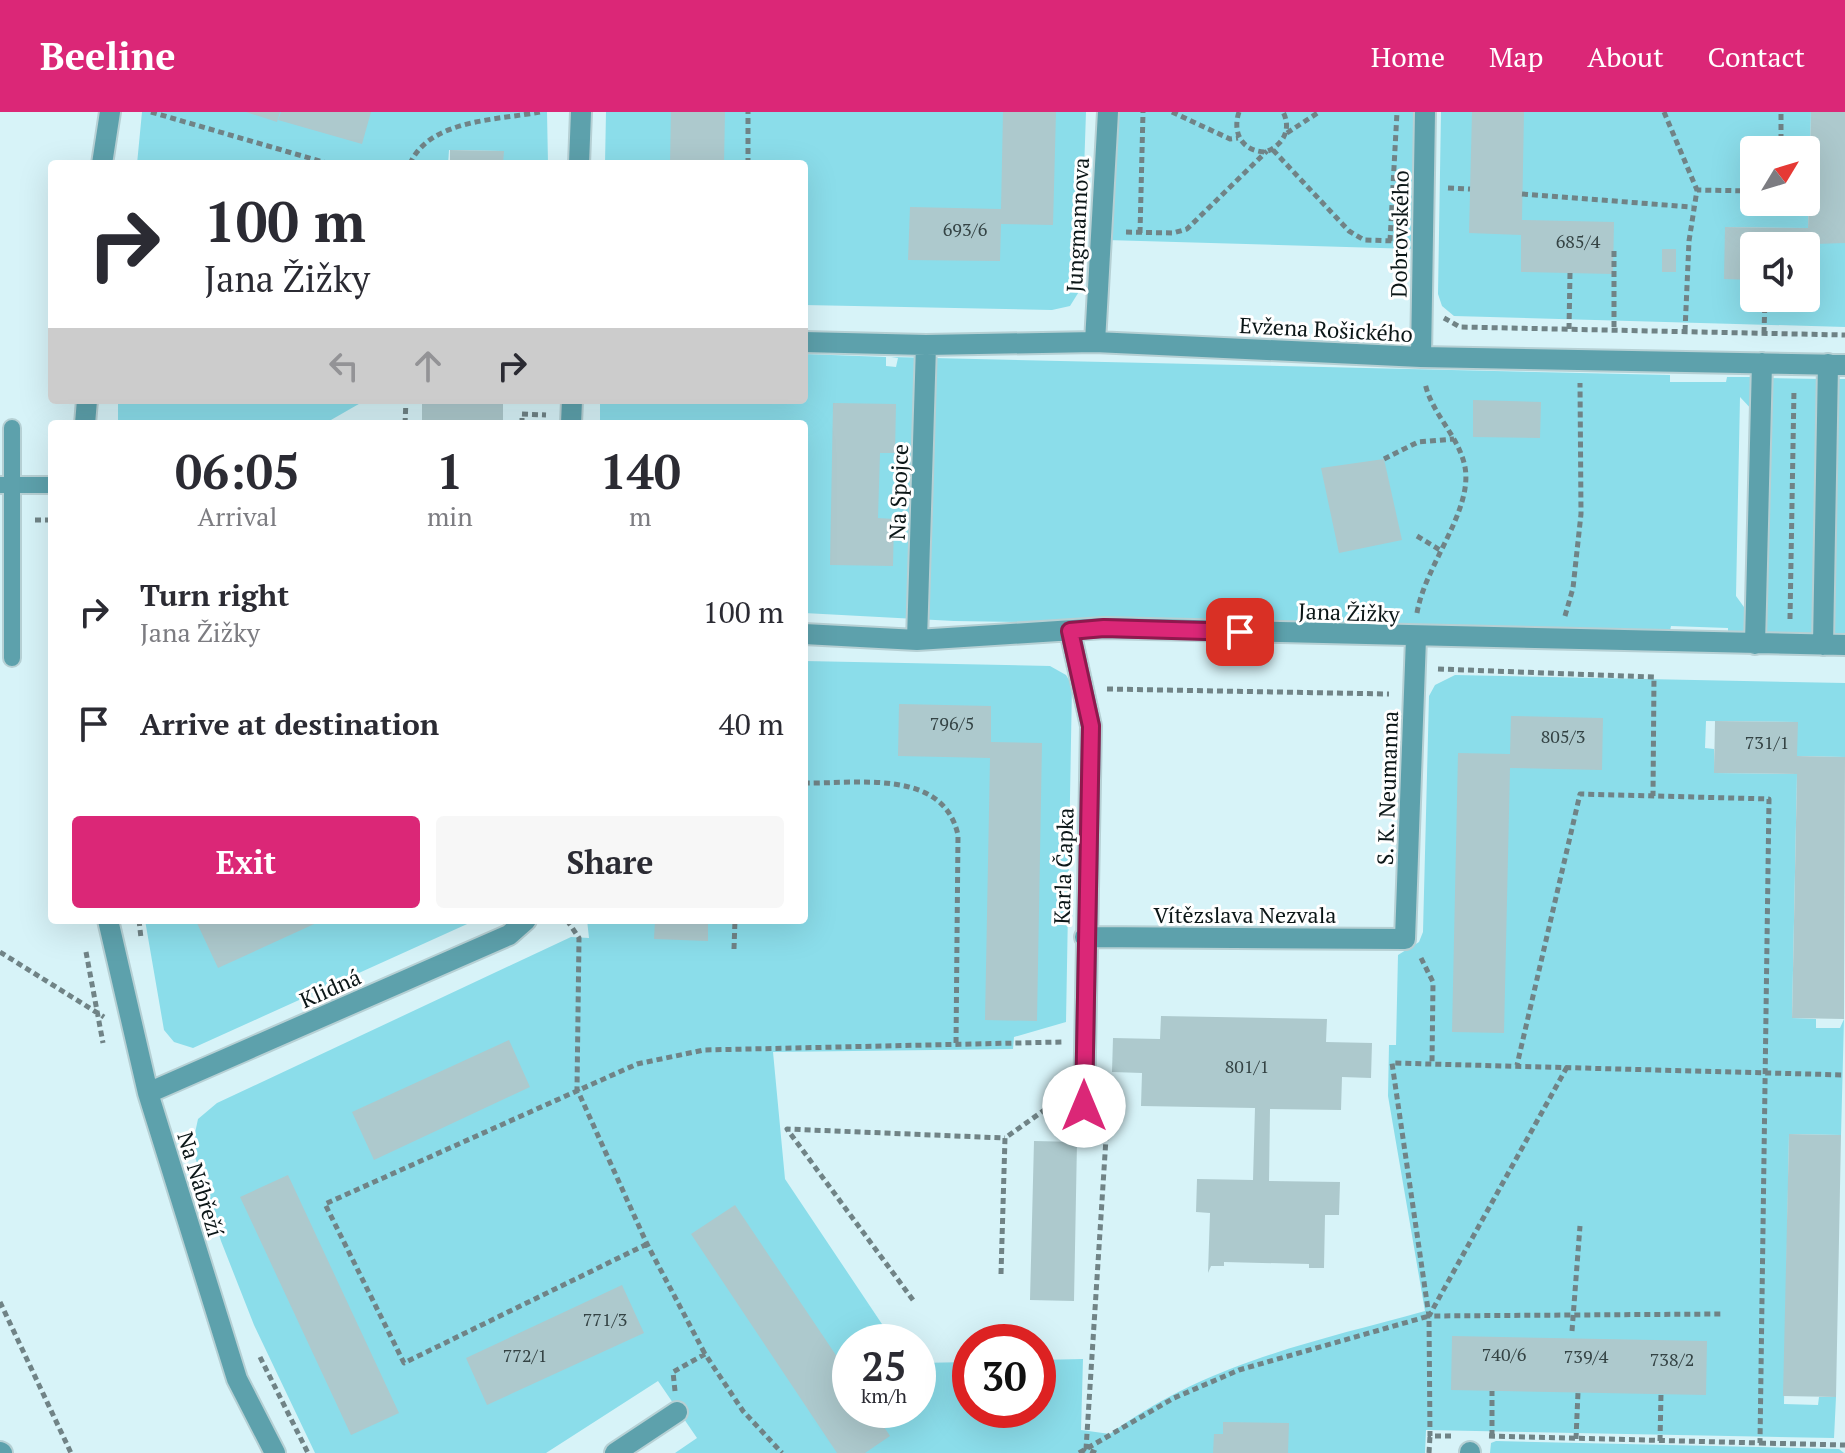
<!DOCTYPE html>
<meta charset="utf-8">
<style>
body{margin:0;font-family:"PT Serif",serif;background:#f7f7f7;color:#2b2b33;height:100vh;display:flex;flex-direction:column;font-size:30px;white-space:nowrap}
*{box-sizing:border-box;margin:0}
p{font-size:26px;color:#7c7c81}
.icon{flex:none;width:44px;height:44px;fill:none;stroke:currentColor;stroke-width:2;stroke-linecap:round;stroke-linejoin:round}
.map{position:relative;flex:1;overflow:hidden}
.details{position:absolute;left:48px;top:308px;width:760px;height:504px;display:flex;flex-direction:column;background:#fff;border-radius:8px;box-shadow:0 8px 32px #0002}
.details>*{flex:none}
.guide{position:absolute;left:48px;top:48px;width:760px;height:244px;border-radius:8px;box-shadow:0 8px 32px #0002;background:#fff;color:#2b2b33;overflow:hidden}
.needle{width:52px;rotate:52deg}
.tools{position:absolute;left:1740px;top:24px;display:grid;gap:16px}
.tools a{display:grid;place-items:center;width:80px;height:80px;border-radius:8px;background:#fff;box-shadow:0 8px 32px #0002;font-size:40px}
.speed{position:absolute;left:832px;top:1212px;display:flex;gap:16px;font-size:40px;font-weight:700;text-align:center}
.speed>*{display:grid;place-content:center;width:104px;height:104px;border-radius:50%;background:#fff;box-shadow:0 8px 32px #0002;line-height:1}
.speed small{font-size:20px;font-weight:400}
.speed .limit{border:12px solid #d22;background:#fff;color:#111}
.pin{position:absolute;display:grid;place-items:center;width:68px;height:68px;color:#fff;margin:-34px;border-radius:16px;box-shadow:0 4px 12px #0006}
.me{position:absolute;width:88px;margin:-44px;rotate:0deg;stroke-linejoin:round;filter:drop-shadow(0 0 6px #0008)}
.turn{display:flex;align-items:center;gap:28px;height:168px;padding:0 24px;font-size:36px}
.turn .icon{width:104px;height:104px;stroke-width:2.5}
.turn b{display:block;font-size:56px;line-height:68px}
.lanes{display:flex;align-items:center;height:76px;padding:0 24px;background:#0003;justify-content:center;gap:40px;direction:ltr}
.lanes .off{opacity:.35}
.eta{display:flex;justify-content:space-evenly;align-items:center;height:136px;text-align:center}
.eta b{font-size:48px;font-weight:600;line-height:56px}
.button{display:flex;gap:16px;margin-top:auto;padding:16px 24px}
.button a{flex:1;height:92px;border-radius:8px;background:#db2777;color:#fff;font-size:32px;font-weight:600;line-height:92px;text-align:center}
.button a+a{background:#f7f7f7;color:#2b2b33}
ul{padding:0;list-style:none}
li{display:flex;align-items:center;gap:24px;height:112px;padding:0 24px}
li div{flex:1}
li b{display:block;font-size:30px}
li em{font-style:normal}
header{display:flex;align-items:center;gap:48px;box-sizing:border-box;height:112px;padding:0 40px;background:#db2777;color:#fff}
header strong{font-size:38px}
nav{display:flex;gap:44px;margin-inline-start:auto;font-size:28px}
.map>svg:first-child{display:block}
.green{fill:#8bddea;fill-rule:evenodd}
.building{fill:#adc9cd}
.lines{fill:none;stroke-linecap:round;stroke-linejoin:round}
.lane-casing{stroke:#b6d0d4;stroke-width:20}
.street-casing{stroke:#b6d0d4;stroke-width:24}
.path{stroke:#708386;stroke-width:5;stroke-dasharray:6 4;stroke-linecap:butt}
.lane{stroke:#5da1ac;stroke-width:16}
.street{stroke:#5da1ac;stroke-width:20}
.route-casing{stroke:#8e194d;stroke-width:20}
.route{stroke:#db2777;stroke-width:14}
.labels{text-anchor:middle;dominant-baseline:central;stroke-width:6;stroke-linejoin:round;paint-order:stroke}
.number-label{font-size:18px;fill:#344344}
.street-label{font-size:22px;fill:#0b1617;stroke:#fff}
</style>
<header>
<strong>Beeline</strong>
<nav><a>Home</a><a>Map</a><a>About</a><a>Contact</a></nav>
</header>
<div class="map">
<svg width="1845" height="1341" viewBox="0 0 1845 1341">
<rect width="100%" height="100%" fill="#d7f3f8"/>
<path class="green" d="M142,0H547L548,52H502V39L449,38L448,52H137Z
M606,0H1086L1080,178L1070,194L1052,198L804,193V52H605Z
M1112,0H1421L1414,137L1106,128Z
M1441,0H1811L1808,116L1726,115L1754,168V186H1806L1807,130L1845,131V215L1454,204L1442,194L1438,182ZM1754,38H1806V90H1754Z
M804,242L886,245V254L896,255L898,246L891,245L1670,263V270H1726L1727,265H1755L1754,300L1740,285L1736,484L1749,502V521H1728V516L1671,514L1670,519L954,509L804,501V312H600V288H804Z
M1768,266L1821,267L1816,522L1762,521Z
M1835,267H1845V522H1829Z
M118,288H443V291L364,289L324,312H118Z
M804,549L1050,554L1066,563L1072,573L1066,910L1014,925L1013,937L773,940L785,1067L894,1230H850V1298H918V1251L970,1250V1298H1038V1248L1083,1247L1081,1318L1110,1322C1206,1251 1313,1230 1425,1199L1388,984L1389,933H1396L1398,843L1419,830L1423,820L1429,584L1435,573L1455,563L1845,571V645L1797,644V610L1706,609L1705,636L1714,637L1715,661L1797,662L1792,906L1816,907V916H1840L1844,907L1841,1023L1789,1022L1784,1292L1818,1293L1819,1285H1836L1834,1326L1426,1318L1425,1341H675L697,1326L658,1269L546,1341H315L254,1213L221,1129L192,1035L198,1007L217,991L571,825L589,826L587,808H804Z
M145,808H476L193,936L174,930L164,918Z
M1496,1329L1839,1337L1844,1341H1490L1491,1331Z"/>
<path class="building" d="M246,0H280L277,10Z
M281,0H371L362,32L278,8Z
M671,0H725L724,52H670Z
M1003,0H1056L1053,113L1001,112L1000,149L908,148L910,95L1001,97Z
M1472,0H1524L1522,108L1614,110L1613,162L1521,160V123L1469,121Z
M1811,0H1845V131L1754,134V168L1724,167L1725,115L1808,116Z
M450,38L504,39L503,52H450Z
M1662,137H1676V160H1662Z
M445,288H498L503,292V312H422V291L445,292Z
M1473,288L1541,290L1540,326L1473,325Z
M833,291L896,292L895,341H880L878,406L894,407L893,454L830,453Z
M1384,347L1402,428L1339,441L1321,356Z
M899,592L991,594V630L1042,631L1037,909L985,908L990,646L898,644Z
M1511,604L1603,606L1602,658L1510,656L1504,921L1452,920L1458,641L1510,642Z
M1715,609L1798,610L1797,644L1845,645L1844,907L1792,906L1797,662L1714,661Z
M323,808L218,856L196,809L198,808Z
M655,808H708V829L654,827Z
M1161,904L1327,907L1326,930L1372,931L1371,966L1342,965L1341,998L1270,997L1269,1069L1340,1070L1339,1103H1325L1324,1156H1309V1152L1224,1150V1154H1211L1208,1161L1210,1101L1196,1100L1197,1067L1253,1068L1255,996L1141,994L1142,961L1112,960L1113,926L1160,927Z
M509,928L530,975L374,1048L352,1000Z
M1789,1022L1841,1023L1836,1285L1783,1284Z
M1034,1029L1077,1030L1074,1189L1030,1188Z
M288,1063L399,1301L351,1323L240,1085Z
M735,1093L850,1264V1298H873L890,1324L865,1341H837L691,1122Z
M622,1173L644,1221L487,1293L466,1246Z
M1452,1224L1707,1229L1706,1283L1451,1278Z
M1223,1310L1289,1311L1288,1341H1213L1214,1322H1223Z"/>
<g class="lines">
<g class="lane-casing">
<path id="lane" d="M0,373H52
M12,546V316"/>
</g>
<g class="street-casing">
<path id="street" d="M102,52L110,0
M579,52L581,0
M804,230L926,233L1095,230L1421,245L1845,253
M1095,230L1108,0
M1421,245L1425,0
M85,312L87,288
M571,312L572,288
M1070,519L1091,614L1084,994
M804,522L917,528L1104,516L1845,533
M917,528L926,233
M1755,532L1762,251
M1823,533L1828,252
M108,808L148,981L237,1267L275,1341
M1085,825L1405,827L1416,526
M148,981L509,823L526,808
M0,1340L2,1341
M615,1341L677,1300
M1470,1341V1340"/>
</g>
<path class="path" d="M151,0L330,52
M1172,0L1230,27L1238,26
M1239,0C1232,21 1242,39 1265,40C1283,34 1292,17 1283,0
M1664,0L1697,78
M1287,21L1319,0
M1273,38L1349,119L1364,128L1398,129
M1781,38V0
M410,52C429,7 499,8 540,0
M748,52V0
M1448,76L1470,77
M1522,82L1692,95
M1126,120L1173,121L1187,117L1267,39
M1140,121L1143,0
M1390,129L1397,0
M1614,139V217
M1444,206L1460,215L1845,223
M1569,217L1570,161
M1685,219L1689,129L1697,78L1754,79
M1764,221L1765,186
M405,312L406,288
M522,312V302L546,303
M1384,347L1418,330L1454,327
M35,408H52
M1417,424L1440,438
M1417,501C1425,453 1473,399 1465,355C1459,324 1431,301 1425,271
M1565,504L1573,476L1581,402L1580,271
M1790,507L1794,277
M1438,557L1654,565L1653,684
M1107,577L1389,582
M804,671C858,672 943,656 958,723L956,933
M139,808L141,826
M567,808L579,826L577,977L647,1132L705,1242
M734,837L735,808
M0,840L104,905
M86,840L103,931
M1421,846L1433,870L1432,951
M1567,955L1429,1204L1721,1202
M647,1132L404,1251L325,1092L637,952L704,938L1062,930
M1001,1162L1005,1026L1060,987
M913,1188L787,1017L1005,1026
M0,1190L71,1341
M1572,1219L1580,1114
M260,1245L308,1341
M675,1279L673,1260L705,1242L743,1299L782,1341
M1451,1324H1430L1429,1204L1392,951L1845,963
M1489,1324L1760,1331L1769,687L1580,682L1517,953
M1492,1324V1279
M1576,1327L1578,1280
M1660,1329L1661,1282
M1760,1331L1845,1333
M1079,1341L1174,1286L1239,1258L1429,1204
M1096,1341L1086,1337L1107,1011L1103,1008
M1429,1341L1430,1324"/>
<use href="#lane" class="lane"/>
<use href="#street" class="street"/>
</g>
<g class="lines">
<g class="route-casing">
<path id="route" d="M1084,994L1091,614L1070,519L1104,516L1240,520"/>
</g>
<use href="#route" class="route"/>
</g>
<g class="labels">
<g class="number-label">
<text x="965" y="117">693/6</text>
<text x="1578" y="129">685/4</text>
<text x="952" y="611">796/5</text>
<text x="1563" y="624">805/3</text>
<text x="1767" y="630">731/1</text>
<text x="1247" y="954">801/1</text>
<text x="605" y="1207">771/3</text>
<text x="1504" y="1242">740/6</text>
<text x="525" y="1243">772/1</text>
<text x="1586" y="1244">739/4</text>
<text x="1672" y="1247">738/2</text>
</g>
<g class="street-label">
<text transform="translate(1077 113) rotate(-87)">Jungmannova</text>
<text transform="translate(1399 122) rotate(-89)">Dobrovského</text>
<text transform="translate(1326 217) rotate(3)">Evžena Rošického</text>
<text transform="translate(898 380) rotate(-88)">Na Spojce</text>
<text transform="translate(1349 500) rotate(2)">Jana Žižky</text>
<text transform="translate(1387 676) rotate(-88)">S. K. Neumanna</text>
<text transform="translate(1063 754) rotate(-88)">Karla Čapka</text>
<text x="1245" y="802">Vítězslava Nezvala</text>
<text transform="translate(330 876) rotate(-24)">Klidná</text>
<text transform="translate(201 1072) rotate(73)">Na Nábřeží</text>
</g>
</g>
</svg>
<div class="tools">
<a><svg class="needle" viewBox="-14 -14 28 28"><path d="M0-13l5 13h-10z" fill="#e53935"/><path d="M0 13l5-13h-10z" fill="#7c7c81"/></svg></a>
<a><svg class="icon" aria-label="sound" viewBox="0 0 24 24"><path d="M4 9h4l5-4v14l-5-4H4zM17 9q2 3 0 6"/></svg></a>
</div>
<div class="speed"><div>25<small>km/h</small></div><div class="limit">30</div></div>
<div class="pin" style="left:1240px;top:520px;background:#d93025"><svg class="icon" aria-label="arrive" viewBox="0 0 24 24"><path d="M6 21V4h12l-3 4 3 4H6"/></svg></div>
<svg class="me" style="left:1084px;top:994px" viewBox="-20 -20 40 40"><circle r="19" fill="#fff"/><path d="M0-13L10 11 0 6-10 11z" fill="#db2777"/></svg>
<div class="guide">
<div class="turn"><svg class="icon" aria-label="right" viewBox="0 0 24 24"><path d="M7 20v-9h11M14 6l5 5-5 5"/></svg><div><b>100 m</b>Jana Žižky</div></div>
<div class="lanes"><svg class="icon off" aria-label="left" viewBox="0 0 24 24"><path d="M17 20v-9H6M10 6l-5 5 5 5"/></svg><svg class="icon off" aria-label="ahead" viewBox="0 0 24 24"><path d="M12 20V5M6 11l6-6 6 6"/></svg><svg class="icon" aria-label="right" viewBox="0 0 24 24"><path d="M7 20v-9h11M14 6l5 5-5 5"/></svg></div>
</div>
<section class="details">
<div class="eta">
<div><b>06:05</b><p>Arrival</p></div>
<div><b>1</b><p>min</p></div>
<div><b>140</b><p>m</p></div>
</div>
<ul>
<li><svg class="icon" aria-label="right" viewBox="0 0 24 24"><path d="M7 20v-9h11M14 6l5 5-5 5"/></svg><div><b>Turn right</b><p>Jana Žižky</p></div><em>100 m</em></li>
<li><svg class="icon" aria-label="arrive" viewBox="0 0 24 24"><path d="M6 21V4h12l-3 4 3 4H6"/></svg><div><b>Arrive at destination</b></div><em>40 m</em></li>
</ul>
<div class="button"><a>Exit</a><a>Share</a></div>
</section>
</div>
